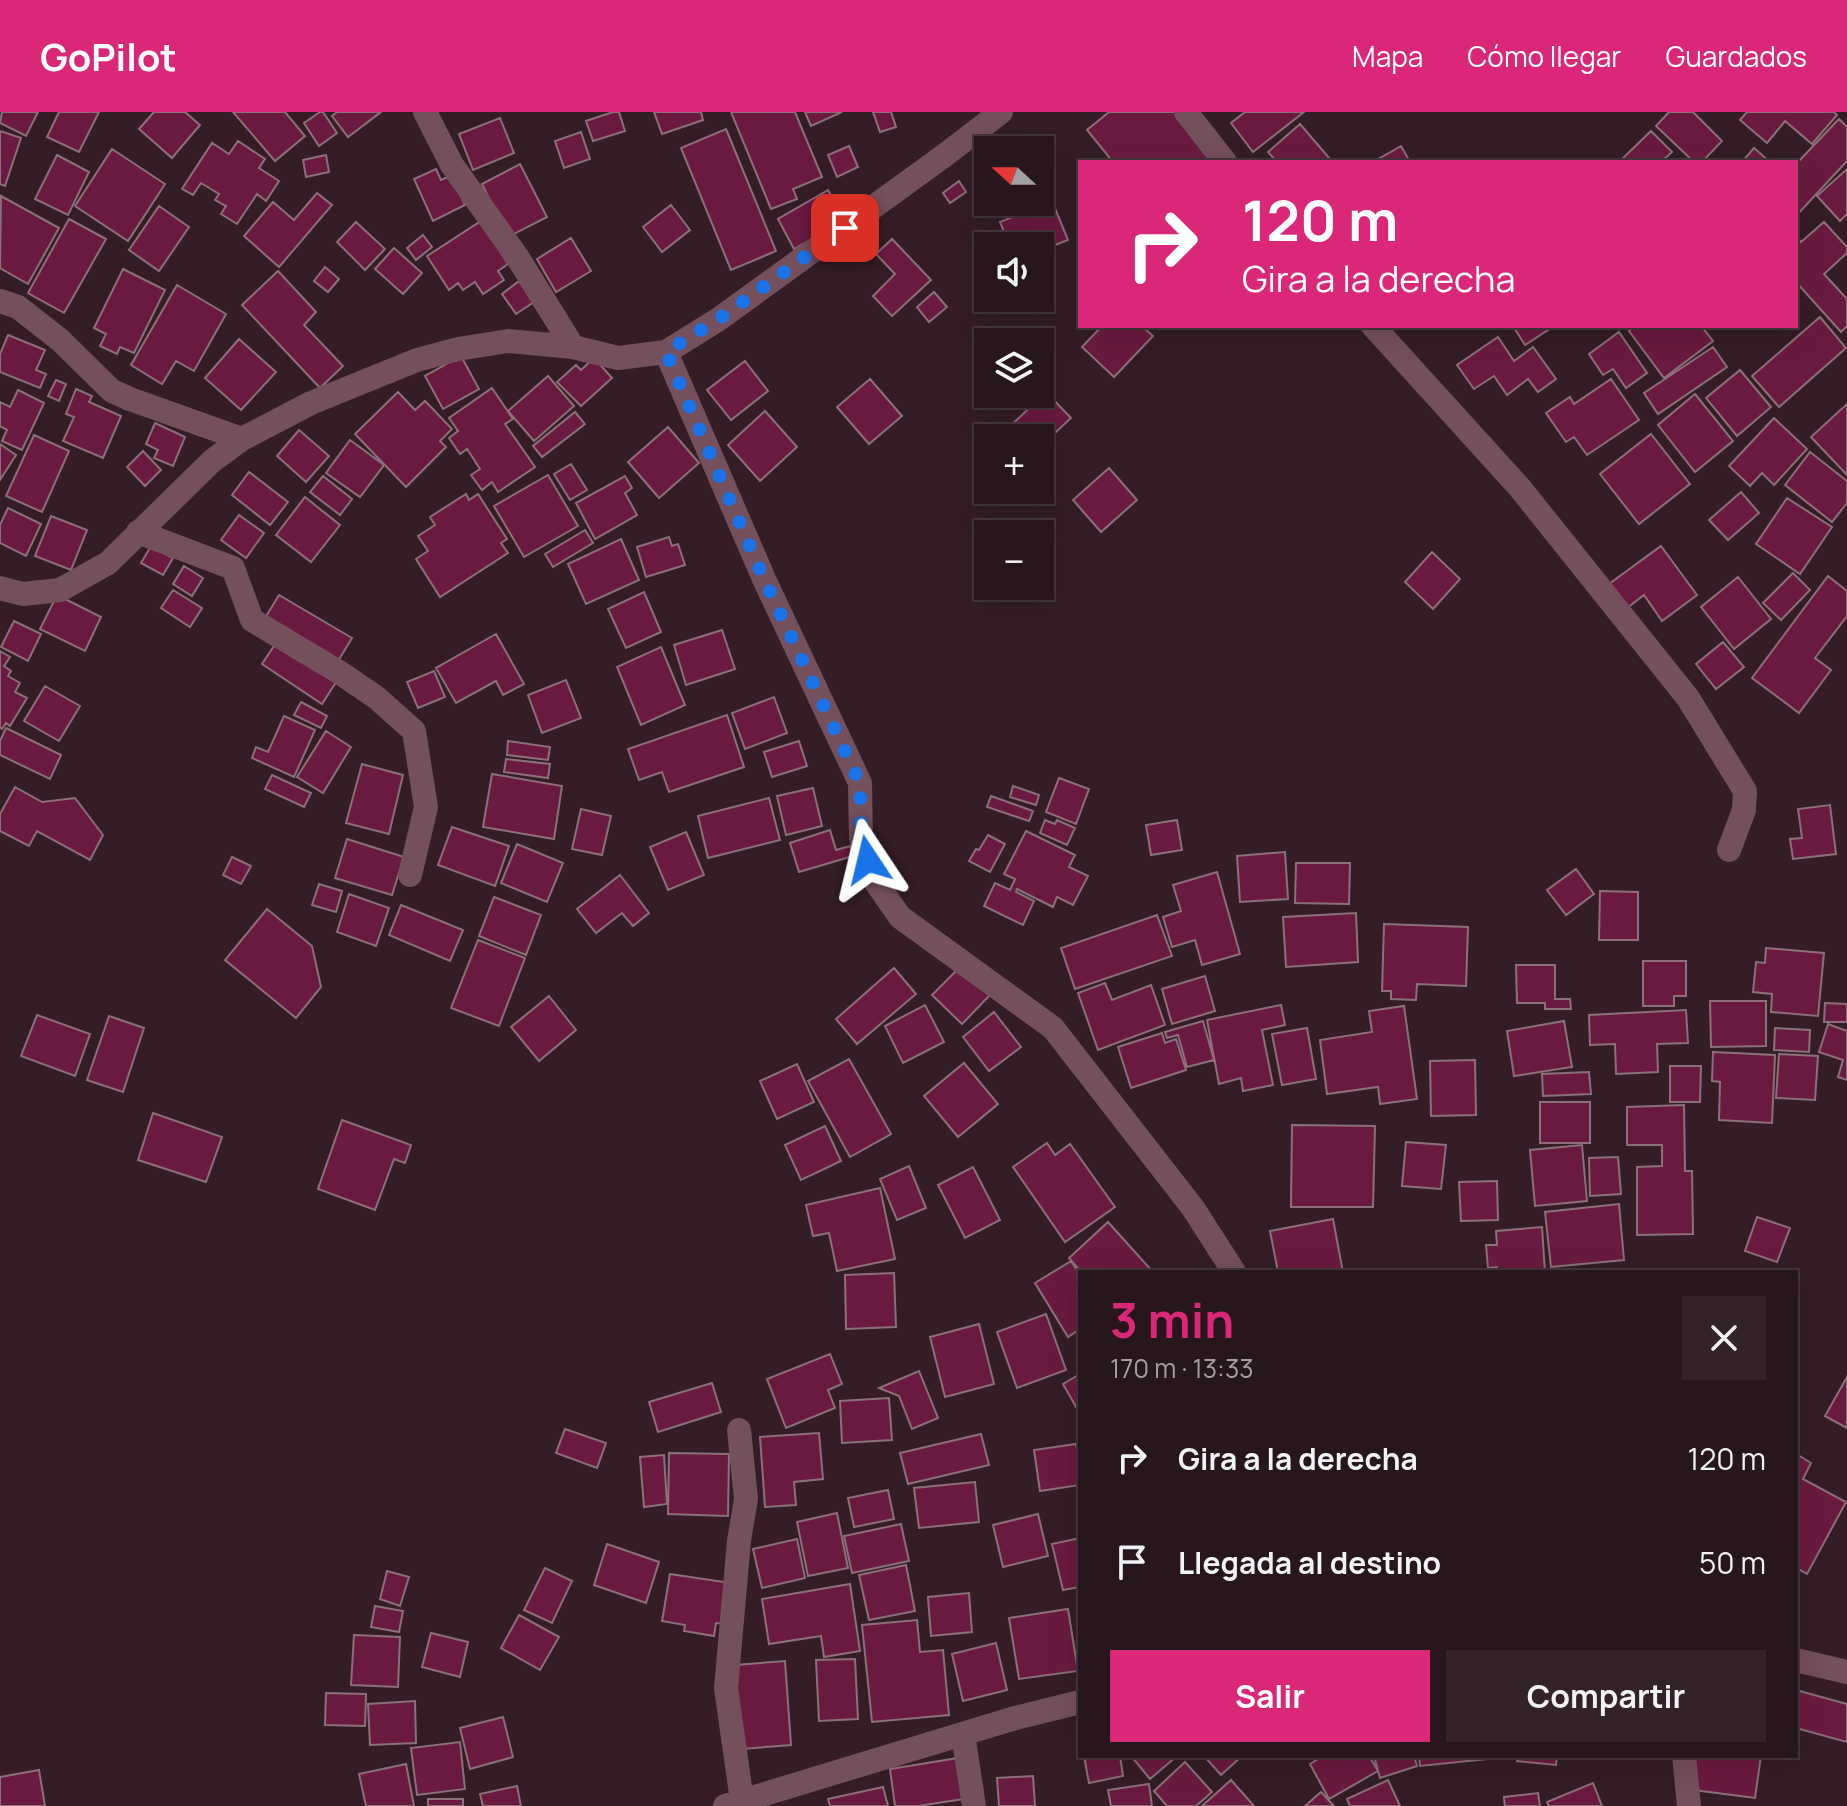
<!DOCTYPE html>
<html lang="es">
<meta charset="utf-8">
<style>
body{margin:0;font-family:Manrope,sans-serif;background:#332329;color:#f1f3f6;height:100vh;display:flex;flex-direction:column;font-size:30px;white-space:nowrap}
*{box-sizing:border-box;margin:0}
p{font-size:26px;color:#a49fa3}
.icon{flex:none;width:44px;height:44px;fill:none;stroke:currentColor;stroke-width:2;stroke-linecap:round;stroke-linejoin:round}
.map{position:relative;flex:1;overflow:hidden}
.drawer{position:absolute;left:1078px;top:1158px;width:720px;height:488px;display:flex;flex-direction:column;background:#27161c;border-radius:0px;box-shadow:0 8px 32px #0002,0 0 0 2px #43353b}
.drawer>*{flex:none}
.guide{position:absolute;left:1078px;top:48px;width:720px;height:168px;border-radius:0px;box-shadow:0 8px 32px #0002,0 0 0 2px #43353b;background:#db2777;color:#fff;overflow:hidden}
.needle{width:52px;rotate:291deg}
.controls{position:absolute;left:974px;top:24px;display:grid;gap:16px}
.controls a{display:grid;place-items:center;width:80px;height:80px;border-radius:0px;background:#27161c;box-shadow:0 8px 32px #0002,0 0 0 2px #43353b;font-size:40px}
.pin{position:absolute;display:grid;place-items:center;width:68px;height:68px;color:#fff;margin:-34px;border-radius:16px;box-shadow:0 4px 12px #0006}
.me{position:absolute;width:88px;margin:-44px;rotate:350deg;stroke-linejoin:round;filter:drop-shadow(0 0 6px #0008)}
.turn{display:flex;align-items:center;gap:28px;height:168px;padding:0 32px;font-size:36px}
.turn .icon{width:104px;height:104px;stroke-width:2.5}
.turn b{display:block;font-size:56px;line-height:68px}
.round{display:grid;place-items:center;flex:none;width:84px;height:84px;border-radius:0px;background:#332329}
.headline{display:flex;align-items:center;justify-content:space-between;height:136px;padding:0 32px}
h1{font-size:48px;font-weight:700;line-height:60px;color:#db2777}
.primary-button{display:flex;gap:16px;margin-top:auto;padding:16px 32px}
.primary-button a{flex:1;height:92px;border-radius:0px;background:#db2777;color:#fff;font-size:32px;font-weight:700;line-height:92px;text-align:center}
.primary-button a+a{background:#332329;color:#f1f3f6}
ul{padding:0;list-style:none}
li{display:flex;align-items:center;gap:24px;height:104px;padding:0 32px}
li div{flex:1}
li b{display:block;font-size:30px}
li em{font-style:normal}
header{display:flex;align-items:center;gap:48px;box-sizing:border-box;height:112px;padding:0 40px;background:#db2777;color:#fff}
header strong{font-size:38px}
nav{display:flex;gap:44px;margin-inline-start:auto;font-size:28px}
.map>svg:first-child{display:block}
.building{fill:#6a1a40;stroke:#8b6f79;stroke-width:2}
.lines{fill:none;stroke-linecap:round;stroke-linejoin:round}
.minor{stroke:#744f5c;stroke-width:24}
.route{stroke:#1a73e8;stroke-width:14;stroke-dasharray:0 25.2}
</style>
<header>
<strong>GoPilot</strong>
<nav><a>Mapa</a><a>Cómo llegar</a><a>Guardados</a></nav>
</header>
<div class="map">
<svg width="1847" height="1694" viewBox="0 0 1847 1694">
<rect width="100%" height="100%" fill="#341d26"/>
<path class="building" d="M2,0H38L26,24L0,11Z
M59,0H99L79,40L47,25Z
M154,0H185L200,13L172,46L139,17Z
M233,0H285L305,24L275,49Z
M320,0H323L337,21L319,34L304,11Z
M337,0H381L348,25L332,4Z
M613,0H619L625,19L593,29L586,9Z
M654,0H701L703,8L662,22Z
M731,0H795L822,65L793,77L797,87L771,97Z
M805,0H842L811,14Z
M873,0H891L896,15L880,20Z
M1109,0H1176L1216,50H1113L1087,18Z
M1245,0H1304L1253,40L1231,11Z
M1669,0H1693L1722,29L1702,50H1694L1656,14Z
M1747,0H1834L1837,3L1812,32L1785,9L1767,31L1740,8Z
M500,6L514,41L473,58L459,22Z
M1839,7L1847,15V49L1796,104V52Z
M1300,12L1330,47L1327,50H1277L1268,40Z
M726,17L776,139L731,158L681,36Z
M0,19L21,26L5,74L0,72Z
M1651,19L1672,40L1661,50H1619Z
M581,20L590,47L564,56L555,29Z
M238,29L265,47L259,56L279,69L266,89L257,82L237,112L221,102L226,94L215,88L219,82L201,71L193,83L182,77L212,31L229,42Z
M849,34L858,55L837,65L828,43Z
M1401,34L1410,50H1373Z
M1754,36L1770,50H1742Z
M112,37L165,72L128,129L75,94Z
M57,43L89,60L68,103L35,87Z
M326,43L329,60L306,65L303,48Z
M520,52L547,105L508,125L482,72Z
M436,57L441,68L452,63L465,93L433,109L414,67Z
M1847,57V102L1840,109L1817,84Z
M959,69L966,80L950,91L943,81Z
M828,78L845,108L794,137L778,107Z
M317,81L332,93L279,155L244,124L273,90L294,108Z
M1,84L59,116L28,172L0,156Z
M1052,89L1068,128L1040,139V134H1010L1000,110Z
M671,93L690,118L662,140L643,115Z
M159,94L189,115L159,159L129,138Z
M69,107L106,127L64,201L28,181Z
M481,109L508,152L498,159L504,168L483,182L475,170L463,178L458,171L449,178L427,144Z
M356,110L385,137L365,158L337,130Z
M1824,110L1847,135V141L1824,162L1847,187V214L1841,220L1796,170V124L1801,130Z
M423,123L432,135L416,148L407,136Z
M571,126L591,159L556,180L537,147Z
M892,127L931,168L892,204L873,184L895,162L876,142Z
M394,136L422,161L403,182L375,157Z
M325,155L339,167L328,180L314,169Z
M123,157L165,178L134,241L120,235L117,242L100,234L106,222L94,216Z
M278,159L316,200L304,213L343,254L320,276L242,193Z
M519,169L534,190L516,202L502,182Z
M177,173L226,202L194,259L176,249L162,272L131,253Z
M934,180L947,195L929,210L917,195Z
M1820,205L1846,236L1779,295L1752,264Z
M1102,214H1142L1153,224L1114,265L1082,235Z
M1513,214H1554L1525,233Z
M1635,214H1701L1713,229L1664,266L1629,219Z
M1619,220L1647,261L1626,276L1613,257L1603,263L1589,242Z
M8,223L45,238L36,258L46,262L40,276L0,260V242Z
M1498,225L1514,249L1533,235L1556,267L1538,280L1528,267L1507,283L1494,264L1474,277L1457,253Z
M239,227L276,260L241,298L205,266Z
M1713,235L1727,255L1658,302L1644,281Z
M461,244L479,277L443,297L425,264Z
M594,246L612,266L581,294L557,270L576,253L581,258Z
M745,249L768,279L731,308L707,278Z
M1740,258L1771,295L1737,324L1706,286Z
M548,264L574,294L534,329L508,299Z
M870,267L902,304L869,332L837,295Z
M1611,267L1639,308L1587,343L1574,325L1566,330L1546,301L1570,285L1574,292Z
M56,268L66,272L59,289L48,284Z
M492,276L513,307L505,312L535,355L498,380L492,370L482,378L471,363L480,357L467,337L460,342L449,326L458,319L449,306Z
M76,277L92,284L89,290L121,304L103,346L63,329L74,305L66,302Z
M18,278L44,291L22,338L2,329L7,318L0,314V290L10,295Z
M398,280L415,298L425,289L452,317L440,329L446,335L406,375L355,322Z
M1046,280L1071,306L1040,335V326H1010L1004,320Z
M1695,282L1733,329L1695,360L1658,313Z
M1847,292V363L1811,325Z
M765,299L797,335L760,369L728,333Z
M575,300L585,312L542,345L533,334Z
M1774,306L1807,337L1774,373L1762,361L1750,374L1729,354Z
M155,311L185,325L173,354L154,346L158,338L146,332Z
M668,315L699,351L659,386L628,350Z
M299,318L329,344L306,370L277,344Z
M1651,322L1690,372L1639,412L1600,362Z
M34,323L69,339L42,400L6,384Z
M350,328L384,353L360,385L326,361Z
M0,332L16,343L0,368Z
M143,339L161,358L145,374L127,355Z
M1810,340L1847,369V391L1832,410L1785,373Z
M571,352L587,378L570,388L554,362Z
M1109,356L1137,388L1101,420L1073,388Z
M249,360L288,390L270,413L232,383Z
M548,363L578,414L524,445L494,394Z
M323,364L352,387L340,403L310,380Z
M625,364L632,376L625,381L637,403L595,427L576,391Z
M1741,380L1759,401L1728,428L1709,408Z
M466,382L469,388L478,382L507,427L501,431L508,441L440,485L416,447L428,439L418,424L435,413L430,405Z
M305,385L340,413L311,450L276,423Z
M1787,386L1832,415L1800,462L1756,432Z
M8,396L41,412L26,444L0,431V413Z
M239,403L264,421L246,446L221,428Z
M51,404L87,418L71,458L35,444Z
M585,418L593,431L553,455L545,442Z
M669,425L672,434L678,432L685,453L646,465L637,435Z
M621,427L639,468L586,492L568,452Z
M151,434L173,446L163,463L141,451Z
M1661,434L1697,483L1662,509L1644,483L1627,496L1609,472Z
M1432,440L1460,467L1433,497L1405,470Z
M184,454L203,466L192,484L173,472Z
M1793,461L1810,478L1781,508L1763,491Z
M1828,464L1847,479V504L1815,546L1831,558L1799,601L1752,566Z
M1738,465L1771,507L1734,537L1701,495Z
M173,478L202,496L190,515L161,496Z
M644,480L661,520L626,536L608,497Z
M57,483L101,505L85,539L40,517Z
M279,483L352,526L335,554L262,511Z
M14,509L41,522L28,549L1,535Z
M722,518L735,557L686,573L674,533Z
M496,522L524,572L503,583L496,569L456,591L436,556Z
M278,528L338,567L322,592L262,552Z
M1723,530L1744,555L1716,577L1696,552Z
M661,535L685,593L641,613L617,555Z
M0,539L10,545L4,554L11,559L8,564L20,571L15,580L27,586L10,614L6,611L2,617L0,615Z
M434,559L445,585L418,596L407,570Z
M566,568L581,606L542,621L528,583Z
M45,574L80,594L59,629L24,609Z
M774,585L787,621L745,637L732,601Z
M301,590L327,604L321,616L294,603Z
M727,603L744,655L669,680L662,660L639,668L628,637Z
M284,604L315,618L294,665L252,646L256,635L268,640Z
M6,616L61,643L50,667L0,643V629Z
M326,619L351,635L323,681L297,665Z
M508,629L550,635L548,648L507,643Z
M799,629L807,654L772,665L764,640Z
M506,647L550,652L548,666L504,660Z
M362,652L403,663L389,722L346,711Z
M492,662L562,674L554,727L483,715Z
M272,663L311,681L304,695L265,677Z
M1059,666L1089,677L1076,712L1046,700Z
M1013,674L1039,683L1036,693L1010,685Z
M15,675L42,690L75,686L103,723L90,748L37,719L29,734L0,719V702Z
M813,676L822,714L786,723L777,684Z
M991,684L1033,699L1029,709L987,695Z
M769,686L780,728L708,746L698,704Z
M1830,693L1836,742L1793,747L1790,727L1802,726L1798,697Z
M581,697L611,704L602,743L572,737Z
M1045,708L1055,712L1057,708L1075,716L1067,733L1040,721Z
M1177,708L1182,738L1151,743L1146,713Z
M452,715L509,734L495,774L438,753Z
M830,718L836,738L850,734L853,744L799,760L790,731Z
M1026,719L1075,743L1069,755L1088,764L1073,793L1057,785L1053,795L1017,777L1016,780L1034,789L1023,813L984,794L995,771L1010,778L1015,767L1004,762Z
M686,720L704,763L668,778L650,735Z
M988,723L1005,732L990,760L969,749L976,737L979,738Z
M347,727L404,745L392,783L335,766Z
M517,732L563,751L547,790L501,771Z
M1285,740L1288,787L1240,790L1237,744Z
M232,745L251,754L241,772L223,763Z
M1296,751H1350L1349,792L1295,791Z
M1576,757L1594,782L1566,803L1547,778Z
M1217,760L1240,842L1202,853L1195,828L1172,835L1163,805L1181,799L1173,773Z
M620,763L649,801L633,814L622,801L596,821L577,797Z
M319,772L342,779L336,800L312,793Z
M1600,779L1638,780V828H1599Z
M349,782L389,796L376,834L337,820Z
M494,785L541,803L526,843L479,824Z
M401,793L463,818L450,849L389,823Z
M267,797L312,834L321,875L296,906L225,848Z
M1356,801L1358,850L1286,855L1283,805Z
M1157,803L1172,844L1075,877L1061,836Z
M1384,812L1468,815L1466,874L1417,872L1416,888L1391,887V879H1382Z
M478,828L525,846L499,914L451,896Z
M1766,836L1824,841L1818,904L1771,900L1772,882L1753,880L1756,850L1765,851Z
M1643,849H1686V884H1674V894H1643Z
M962,853L991,882L962,912L932,883Z
M1516,853H1555V887H1570L1571,897H1545V891H1517Z
M894,856L916,882L857,932L836,907Z
M1205,864L1215,899L1172,912L1162,877Z
M1105,871L1112,888L1151,873L1165,913L1098,938L1078,881Z
M549,884L576,918L539,949L511,915Z
M1710,889H1766V934L1711,935Z
M1825,891L1847,892V910H1824Z
M925,893L944,930L903,951L885,914Z
M1281,893L1285,913L1262,918L1273,973L1243,979L1241,966L1219,972L1207,908Z
M1404,894L1417,987L1380,992L1378,975L1327,982L1320,928L1372,920L1369,899Z
M1686,898L1688,931L1657,932L1658,960L1616,962L1615,932L1590,933L1589,903Z
M994,900L1021,935L989,959L963,925Z
M37,903L90,922L75,964L21,944Z
M109,904L144,916L123,980L87,968Z
M1203,909L1214,948L1187,955L1178,923L1167,926L1165,920Z
M1564,909L1572,955L1514,964L1507,919Z
M1828,912L1847,919V968L1838,965L1843,948L1819,940Z
M1307,916L1316,967L1282,973L1272,922Z
M1775,916L1810,918L1809,940L1774,938Z
M1162,921L1165,931L1176,927L1186,958L1131,976L1118,935Z
M1713,940L1775,943L1772,1011L1719,1008L1720,970L1712,969Z
M1779,942L1818,944L1815,988L1776,986Z
M849,947L891,1022L850,1045L808,969Z
M1475,948L1476,1003L1431,1004L1430,949Z
M964,951L998,992L958,1025L924,984Z
M797,952L814,990L777,1007L760,969Z
M1670,954H1701L1700,990H1670Z
M1589,960L1591,982L1543,984L1542,962Z
M1540,990H1590V1031H1540Z
M1684,993L1685,1059H1692L1693,1122L1637,1123V1055L1662,1054V1033H1627V995Z
M153,1001L222,1025L206,1070L138,1048Z
M342,1008L411,1033L405,1051L394,1047L375,1098L318,1077Z
M1292,1013L1375,1014L1373,1095H1291Z
M825,1014L841,1049L801,1068L785,1033Z
M1406,1030L1446,1033L1441,1077L1402,1074Z
M1047,1031L1055,1043L1070,1032L1115,1095L1065,1130L1013,1055Z
M1582,1033L1587,1089L1535,1094L1530,1038Z
M1618,1045L1621,1082L1590,1084L1589,1046Z
M909,1054L926,1096L897,1108L880,1067Z
M973,1055L1000,1108L965,1126L938,1073Z
M1497,1069L1498,1108L1461,1109L1459,1070Z
M880,1076L895,1147L837,1159L829,1121L813,1124L806,1093Z
M1619,1092L1624,1148L1551,1155L1545,1100Z
M1757,1105L1790,1116L1777,1150L1745,1139Z
M1333,1107L1343,1160H1278L1270,1119Z
M1108,1110L1153,1160H1081L1069,1146Z
M1542,1115L1545,1160H1497V1155L1488,1156L1486,1133H1497L1496,1119Z
M1071,1149L1080,1163V1217L1068,1225L1035,1171Z
M894,1161L896,1215L846,1217L845,1163Z
M1046,1202L1066,1258L1017,1276L997,1220Z
M979,1212L994,1272L945,1285L930,1225Z
M830,1242L842,1272L828,1278L835,1296L786,1316L767,1267Z
M919,1259L938,1306L912,1317L899,1284L879,1276Z
M1080,1262V1302L1063,1272Z
M1847,1265V1316L1825,1304Z
M712,1271L721,1300L658,1320L649,1290Z
M889,1286L892,1328L842,1331L840,1289Z
M565,1317L606,1331L597,1356L556,1341Z
M819,1321L823,1367L794,1370L796,1393L765,1395L760,1325Z
M981,1322L989,1353L908,1372L900,1341Z
M1076,1332L1080,1354V1373L1040,1379L1034,1338Z
M669,1341L729,1342L728,1404L668,1402Z
M664,1343L667,1392L644,1395L640,1345Z
M1798,1343L1811,1351L1803,1367L1846,1390L1807,1462L1796,1456V1405L1799,1400L1796,1398V1346Z
M975,1370L979,1410L919,1416L914,1376Z
M888,1378L894,1407L854,1415L848,1386Z
M837,1401L848,1456L808,1464L797,1410Z
M1038,1402L1048,1444L1003,1455L993,1413Z
M901,1412L909,1449L852,1461L844,1424Z
M1080,1426V1475L1063,1478L1052,1432Z
M797,1427L805,1466L762,1476L753,1437Z
M607,1432L659,1450L646,1491L594,1473Z
M906,1453L915,1499L869,1508L859,1463Z
M545,1456L572,1469L552,1511L524,1498Z
M387,1459L409,1465L400,1494L380,1487Z
M670,1462L731,1471L724,1512L716,1511L714,1524L684,1519L685,1513L662,1509Z
M850,1472L860,1539L824,1545L821,1524L769,1532L762,1487Z
M969,1481L972,1520L931,1524L928,1485Z
M375,1494L403,1499L399,1520L371,1515Z
M1068,1497L1078,1559L1019,1567L1009,1506Z
M519,1503L559,1525L540,1558L501,1536Z
M917,1508L920,1540L943,1538L949,1603L872,1610L862,1513Z
M431,1521L468,1530L460,1565L422,1555Z
M354,1523L400,1525L398,1575L351,1573Z
M996,1531L1007,1578L963,1589L952,1542Z
M855,1547L858,1607L819,1609L816,1548Z
M785,1549L791,1633L742,1637L735,1553Z
M1796,1578L1847,1592V1630L1796,1616Z
M326,1581L366,1582L365,1614L325,1613Z
M415,1589L416,1631L370,1633L368,1592Z
M503,1605L513,1645L470,1657L460,1616Z
M460,1630L465,1677L417,1683L411,1636Z
M1084,1644H1120L1123,1664L1089,1671Z
M1131,1644H1177L1150,1667Z
M1204,1644H1242L1221,1663Z
M1323,1644H1369L1378,1659L1329,1687L1310,1652Z
M1374,1644H1414L1417,1654L1380,1666Z
M1419,1644H1487V1647L1420,1654Z
M1518,1644H1557L1556,1653L1517,1649Z
M1687,1644H1761L1755,1686L1694,1678Z
M958,1646L964,1687L918,1694H895L890,1657Z
M1185,1650L1212,1680L1196,1694H1167L1154,1679Z
M406,1652L414,1694H366L359,1662Z
M39,1658L45,1694H0V1665Z
M1033,1664L1035,1694H999L997,1666Z
M1231,1668L1254,1694H1202Z
M1388,1668L1400,1694H1350L1347,1687Z
M1593,1671L1602,1694H1549L1547,1690Z
M1149,1672L1152,1694H1111L1108,1678Z
M517,1674L521,1694H483L480,1682Z
M883,1675L888,1694H830L828,1687Z
M1321,1680L1334,1694H1305Z
M1538,1681L1540,1694H1505L1504,1685Z
M428,1687H463V1694H428Z"/>
<g class="lines">
<path class="minor" d="M425,0L452,53L518,146L573,235
M1186,0L1225,50
M0,189L18,195L60,228L112,279L130,287L242,327
M1373,214L1520,376L1688,586L1745,679L1744,698L1729,738
M666,240L764,467L860,671L861,727L875,769L900,805L1053,916L1193,1096L1234,1160
M138,420L233,456L252,508L339,560L377,586L414,619L426,695L410,763
M0,476L23,482L60,478L108,451L212,349L242,327L311,291L417,248L458,237L508,229L573,235L618,246L666,240L719,207L945,43L1001,0
M739,1318L746,1387L739,1429L726,1576L742,1689
M1796,1548L1847,1560
M963,1622L974,1694
M1684,1644L1689,1694
M725,1694L1015,1606L1080,1590"/>
</g>
<g class="lines">
<path class="route" d="M845,116L719,207L666,240L764,467L860,671L861,727L868,748"/>
</g>
</svg>
<div class="controls">
<a><svg class="needle" viewBox="-14 -14 28 28"><path d="M0-13l5 13h-10z" fill="#e53935"/><path d="M0 13l5-13h-10z" fill="#a49fa3"/></svg></a>
<a><svg class="icon" aria-label="sound" viewBox="0 0 24 24"><path d="M4 9h4l5-4v14l-5-4H4zM17 9q2 3 0 6"/></svg></a>
<a><svg class="icon" aria-label="layers" viewBox="0 0 24 24"><path d="M12 4l9 5-9 5-9-5zM3 14l9 5 9-5"/></svg></a>
<a>+</a>
<a>−</a>
</div>
<div class="pin" style="left:845px;top:116px;background:#d93025"><svg class="icon" aria-label="arrive" viewBox="0 0 24 24"><path d="M6 21V4h12l-3 4 3 4H6"/></svg></div>
<svg class="me" style="left:868px;top:748px" viewBox="-20 -20 40 40"><path d="M0-17L14 15 0 8-14 15z" fill="#1a73e8" stroke="#fff" stroke-width="4"/></svg>
<div class="guide">
<div class="turn"><svg class="icon" aria-label="right" viewBox="0 0 24 24"><path d="M7 20v-9h11M14 6l5 5-5 5"/></svg><div><b>120 m</b>Gira a la derecha</div></div>
</div>
<section class="drawer">
<div class="headline"><div><h1>3 min</h1><p>170 m · 13:33</p></div><a class="round"><svg class="icon" aria-label="close" viewBox="0 0 24 24"><path d="M6 6l12 12M18 6L6 18"/></svg></a></div>
<ul>
<li><svg class="icon" aria-label="right" viewBox="0 0 24 24"><path d="M7 20v-9h11M14 6l5 5-5 5"/></svg><div><b>Gira a la derecha</b></div><em>120 m</em></li>
<li><svg class="icon" aria-label="arrive" viewBox="0 0 24 24"><path d="M6 21V4h12l-3 4 3 4H6"/></svg><div><b>Llegada al destino</b></div><em>50 m</em></li>
</ul>
<div class="primary-button"><a>Salir</a><a>Compartir</a></div>
</section>
</div>
